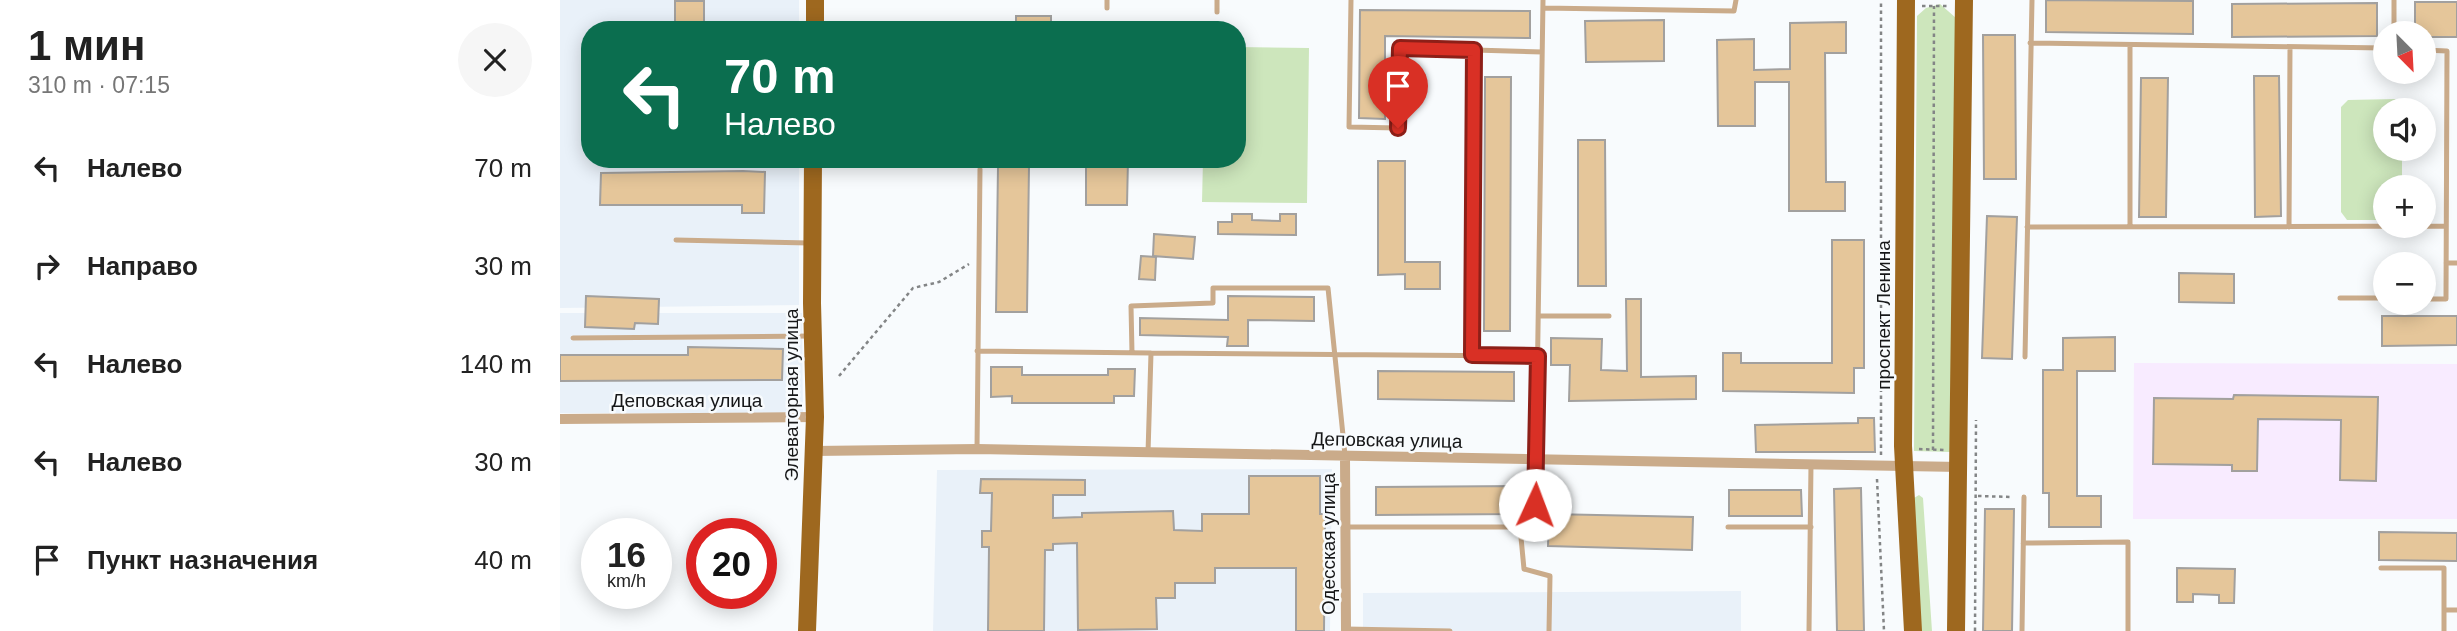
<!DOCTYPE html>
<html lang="ru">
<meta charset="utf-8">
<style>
body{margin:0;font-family:Arial,sans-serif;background:#f6f6f6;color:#222;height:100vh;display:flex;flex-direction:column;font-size:26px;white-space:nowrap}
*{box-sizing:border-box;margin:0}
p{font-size:23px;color:#767676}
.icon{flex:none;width:38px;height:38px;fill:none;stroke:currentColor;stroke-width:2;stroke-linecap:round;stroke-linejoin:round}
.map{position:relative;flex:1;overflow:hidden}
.details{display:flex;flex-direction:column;background:#fff;width:560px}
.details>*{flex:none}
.banner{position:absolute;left:21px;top:21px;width:665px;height:147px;border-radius:28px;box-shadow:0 4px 18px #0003;background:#0b6e4f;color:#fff;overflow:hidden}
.needle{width:46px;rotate:156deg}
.fabs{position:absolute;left:1813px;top:21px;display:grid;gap:14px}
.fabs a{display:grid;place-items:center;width:63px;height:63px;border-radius:50%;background:#fff;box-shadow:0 4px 18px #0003;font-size:35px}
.speed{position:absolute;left:21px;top:518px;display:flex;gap:14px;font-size:35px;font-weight:700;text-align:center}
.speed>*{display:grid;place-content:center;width:91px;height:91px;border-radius:50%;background:#fff;box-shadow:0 4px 18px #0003;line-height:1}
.speed small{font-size:18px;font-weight:400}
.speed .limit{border:10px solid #d22;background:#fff;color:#111}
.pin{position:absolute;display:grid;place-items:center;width:60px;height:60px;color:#fff;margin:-72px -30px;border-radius:50% 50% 50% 0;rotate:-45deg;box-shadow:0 0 7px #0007}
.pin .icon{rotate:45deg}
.me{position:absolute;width:77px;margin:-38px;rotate:2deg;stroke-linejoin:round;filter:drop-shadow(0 0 5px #0008)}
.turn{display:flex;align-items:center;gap:24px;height:147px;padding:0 28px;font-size:32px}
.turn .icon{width:91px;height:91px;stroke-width:2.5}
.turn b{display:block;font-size:49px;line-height:60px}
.round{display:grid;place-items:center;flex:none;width:74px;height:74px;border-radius:37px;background:#f6f6f6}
.overview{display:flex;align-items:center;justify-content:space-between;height:119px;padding:0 28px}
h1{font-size:42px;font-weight:700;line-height:52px}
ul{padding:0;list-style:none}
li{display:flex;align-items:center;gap:21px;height:98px;padding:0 28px}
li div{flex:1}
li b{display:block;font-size:26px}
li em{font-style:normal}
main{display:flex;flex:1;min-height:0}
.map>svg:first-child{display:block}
.built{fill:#e9f1f9}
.education{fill:#f8ebff}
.green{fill:#cde6bc}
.building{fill:#e5c69a;stroke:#a2a09e;stroke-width:2}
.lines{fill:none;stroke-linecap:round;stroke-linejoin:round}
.path{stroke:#838586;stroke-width:2.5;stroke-dasharray:3.5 3.5;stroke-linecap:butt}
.lane{stroke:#caab8a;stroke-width:5}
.street{stroke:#caab8a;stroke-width:10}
.primary{stroke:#9e681f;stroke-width:18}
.route-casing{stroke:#8d1f18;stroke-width:18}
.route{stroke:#d93025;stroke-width:12}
.labels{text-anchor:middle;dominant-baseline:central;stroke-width:5;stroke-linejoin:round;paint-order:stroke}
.street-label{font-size:19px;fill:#161718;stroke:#f8fbfd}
</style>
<main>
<section class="details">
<div class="overview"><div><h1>1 мин</h1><p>310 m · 07:15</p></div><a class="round"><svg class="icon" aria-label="close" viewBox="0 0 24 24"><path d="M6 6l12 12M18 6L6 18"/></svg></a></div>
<ul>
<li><svg class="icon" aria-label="left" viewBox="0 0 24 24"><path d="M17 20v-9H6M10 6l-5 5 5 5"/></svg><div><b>Налево</b></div><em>70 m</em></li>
<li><svg class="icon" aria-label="right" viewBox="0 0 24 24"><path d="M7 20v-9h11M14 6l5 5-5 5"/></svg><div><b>Направо</b></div><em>30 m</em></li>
<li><svg class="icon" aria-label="left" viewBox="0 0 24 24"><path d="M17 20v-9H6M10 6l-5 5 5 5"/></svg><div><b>Налево</b></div><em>140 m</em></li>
<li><svg class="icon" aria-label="left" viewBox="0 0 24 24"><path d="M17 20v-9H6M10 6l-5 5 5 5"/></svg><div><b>Налево</b></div><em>30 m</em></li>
<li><svg class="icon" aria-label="arrive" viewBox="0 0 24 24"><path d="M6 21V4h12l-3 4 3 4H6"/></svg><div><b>Пункт назначения</b></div><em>40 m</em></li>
</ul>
</section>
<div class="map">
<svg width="1897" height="631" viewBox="0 0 1897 631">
<rect width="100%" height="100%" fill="#f8fbfd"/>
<path class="built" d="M0,0H239V30H30V159H239V305L0,308Z
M0,313H242L243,413H0Z
M772,469L770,631H373L377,470Z
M1181,591V631H803V593Z"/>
<path class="education" d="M1574,363L1897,364V519H1573Z"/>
<path class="green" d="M1380,4L1396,18L1390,452L1354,451L1357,16L1366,8Z
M677,47L749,48L747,203L642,202L643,159H677Z
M1835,99L1843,110H1825V149H1842V187H1825V220H1787L1781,212V107L1788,100Z
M1359,495L1363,498L1372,631H1361L1354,498Z"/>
<path class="building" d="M1486,0L1633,1V34L1486,32Z
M115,1H144V30H115Z
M1855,2H1897V37H1864V33H1855Z
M1817,3V36L1672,37V4Z
M800,10L970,11V38L825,36V119L799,118Z
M456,16H491V30H456Z
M1104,20V61L1026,62L1025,21Z
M1286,22V53H1265L1266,182H1285V211H1229V82H1195V126H1158L1157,40L1194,39V70L1230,69V23Z
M1423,35H1455L1456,179H1424Z
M1694,76H1719L1721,216L1695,217Z
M925,77H951L950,331H924Z
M1581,78H1608L1606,217H1579Z
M1018,140H1045L1046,286H1018Z
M526,159H568L567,205H526Z
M818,161H845V262H880V289H845V274L818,275Z
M438,166H469L467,312H436Z
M183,171L205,172L204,213H182V205H40L41,173Z
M672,214H692V220L720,221V214H736V235L658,234V222H672Z
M1427,216L1457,217L1452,359L1422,358Z
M594,234L635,237L633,259L593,256Z
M1272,240H1304V368H1294V393L1163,391V353H1181V363H1272Z
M581,256L596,257L595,280L579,279Z
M1619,273L1674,274V303L1619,302Z
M26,296L99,299L98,324L75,323L74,329L25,327Z
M668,296L754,297V321L688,320V346H667L668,337L580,335V318L668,320Z
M1066,299H1081V377L1136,376V399L1009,401L1010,365H991V338L1042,339L1041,370L1067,371Z
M1822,316H1897V345L1822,346Z
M1555,337V371H1517V496H1541V527H1489V493H1483V370H1503V338Z
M128,347L223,349L222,380L0,381V355H128Z
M431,367H462V375H548V369H575L574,396H554V403H452V396L431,397Z
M818,371L954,372V401L818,399Z
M1674,395L1818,397L1816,481L1780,480L1781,420L1698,419L1697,471H1672V465L1593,464L1594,398L1673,399Z
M1298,418H1314L1315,452H1196L1195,425L1298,423Z
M689,476H760V514H765L764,631H736V568H655V583H615V598H596L597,629L518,630L517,543L493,544V550H485L484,631H428L429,547H422V531H431L432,493H420L421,479L525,480V495H493V518L522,517V513L613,511L614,530L642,531V514H689Z
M958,486V514L816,515V487Z
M1301,488L1304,631H1277L1274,489Z
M1169,490H1241L1242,516H1169Z
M1425,509H1454L1452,631H1423Z
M989,514L1133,517L1132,550L988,546Z
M1819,532L1897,533V561L1819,560Z
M1617,568L1675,569L1674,603H1659V595L1633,594V602H1617Z"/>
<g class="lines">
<path class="path" d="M1362,6H1387
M279,376L353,288L379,282L409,264
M1359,449L1384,450
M1373,450L1374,6
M1321,455V0
M1317,479L1324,631
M1418,496L1453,497
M1415,631L1416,420"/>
<path class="lane" d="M657,0V12
M791,0L789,127L838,128L840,48L914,50
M547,8V0
M983,8L1174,11L1176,0
M1834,33V0
M1470,43L1825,48
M1864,50L1887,51L1886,299H1864
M1467,227L1886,226
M1570,227V45
M1729,227L1730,47
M116,240L249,243
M1886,263H1897
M1780,298H1825
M979,316H1049
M13,338L251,336
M417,351L591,353L588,453
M572,353L571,306L653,303V288H768L785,455
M591,353L978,356
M912,354L914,50L982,52
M1465,357L1472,0
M417,449L420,169
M785,527H975L983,0
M960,527L964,569L990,576L989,631
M1168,527H1251
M1463,543L1568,542V631
M1821,568H1884V631
M1884,610H1897
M786,629L890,631
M1249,631L1251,464
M1462,631L1464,497"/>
<path class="street" d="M0,419L255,417
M254,451L417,449L1400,467
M785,456L786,631"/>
<path class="primary" d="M1346,0L1343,446L1353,631
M255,30V0
M247,631L255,417L252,303L253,159
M1396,631L1404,0"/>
</g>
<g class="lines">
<g class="route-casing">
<path id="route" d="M838,128L840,48L914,50L912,355L978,356L975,505"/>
</g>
<use href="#route" class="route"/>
</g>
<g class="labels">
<g class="street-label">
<text transform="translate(1323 315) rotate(-90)">проспект Ленина</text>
<text transform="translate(231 395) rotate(-90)">Элеваторная улица</text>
<text x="127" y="400">Деповская улица</text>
<text transform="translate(827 440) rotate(1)">Деповская улица</text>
<text transform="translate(768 544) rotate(-90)">Одесская улица</text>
</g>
</g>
</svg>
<div class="fabs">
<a><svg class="needle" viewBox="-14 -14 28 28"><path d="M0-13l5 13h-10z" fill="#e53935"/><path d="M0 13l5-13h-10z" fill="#767676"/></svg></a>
<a><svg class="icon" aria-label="sound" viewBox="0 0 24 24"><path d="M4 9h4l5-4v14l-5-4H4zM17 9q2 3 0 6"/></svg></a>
<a>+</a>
<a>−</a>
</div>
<div class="speed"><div>16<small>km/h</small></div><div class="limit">20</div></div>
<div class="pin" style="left:838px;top:128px;background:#d93025"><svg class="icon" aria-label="arrive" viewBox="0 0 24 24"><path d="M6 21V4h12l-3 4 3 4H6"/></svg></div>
<svg class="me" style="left:975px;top:505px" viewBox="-20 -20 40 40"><circle r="19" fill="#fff"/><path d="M0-13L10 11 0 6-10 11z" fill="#d93025"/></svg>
<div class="banner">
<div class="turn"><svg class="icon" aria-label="left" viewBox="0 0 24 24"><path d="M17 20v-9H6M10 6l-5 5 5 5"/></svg><div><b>70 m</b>Налево</div></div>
</div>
</div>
</main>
